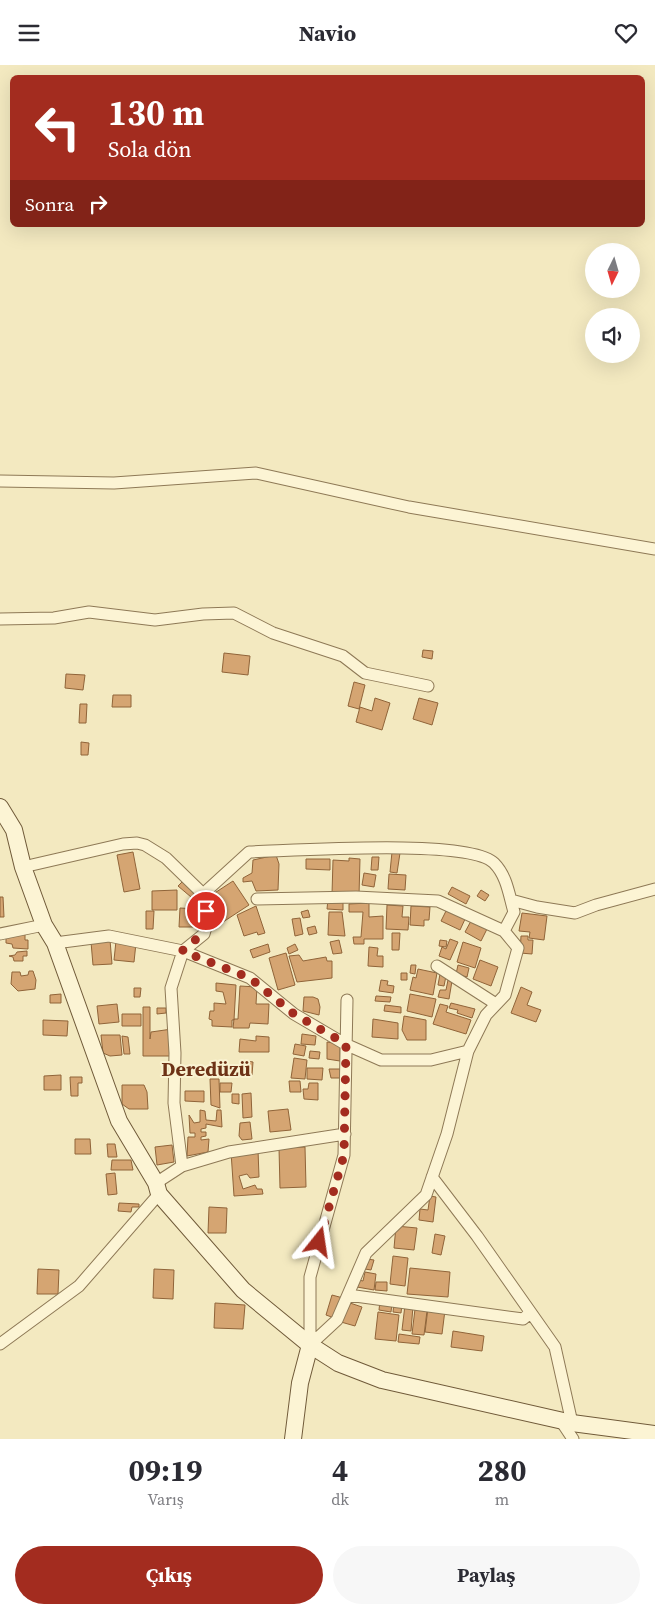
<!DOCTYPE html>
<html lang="tr">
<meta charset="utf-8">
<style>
body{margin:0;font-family:"Source Serif 4",serif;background:#f7f7f7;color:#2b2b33;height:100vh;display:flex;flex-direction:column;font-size:19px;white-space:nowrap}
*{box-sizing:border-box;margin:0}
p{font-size:16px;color:#7c7c81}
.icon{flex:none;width:28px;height:28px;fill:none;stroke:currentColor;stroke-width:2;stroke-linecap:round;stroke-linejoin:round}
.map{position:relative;height:1374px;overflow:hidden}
.side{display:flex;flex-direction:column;background:#fff;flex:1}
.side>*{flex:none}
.banner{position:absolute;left:10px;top:10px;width:635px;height:152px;border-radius:8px;box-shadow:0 5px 20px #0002;background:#a32c1f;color:#fff;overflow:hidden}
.needle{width:32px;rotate:185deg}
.buttons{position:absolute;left:585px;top:178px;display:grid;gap:10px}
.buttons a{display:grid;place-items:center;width:55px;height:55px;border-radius:50%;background:#fff;box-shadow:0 5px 20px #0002;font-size:25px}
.pin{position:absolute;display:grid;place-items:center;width:42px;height:42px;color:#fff;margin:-21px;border:2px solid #fff;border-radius:50%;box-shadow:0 1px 5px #0007}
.me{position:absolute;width:55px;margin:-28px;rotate:15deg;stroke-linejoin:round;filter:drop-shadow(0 0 4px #0008)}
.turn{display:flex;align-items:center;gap:18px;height:105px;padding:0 15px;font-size:22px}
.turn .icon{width:65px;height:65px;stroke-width:2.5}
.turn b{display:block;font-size:35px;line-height:42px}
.then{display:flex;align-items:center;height:48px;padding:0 15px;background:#0003;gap:10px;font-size:19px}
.eta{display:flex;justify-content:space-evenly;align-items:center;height:85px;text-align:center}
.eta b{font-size:30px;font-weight:700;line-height:35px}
.cta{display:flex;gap:10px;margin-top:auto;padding:10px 15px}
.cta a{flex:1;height:58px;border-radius:30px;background:#a32c1f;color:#fff;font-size:20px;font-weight:700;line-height:58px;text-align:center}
.cta a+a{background:#f7f7f7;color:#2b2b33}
header{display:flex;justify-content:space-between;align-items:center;height:65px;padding:0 15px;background:#fff;font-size:22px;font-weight:700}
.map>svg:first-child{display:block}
.building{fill:#d5a572;stroke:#906439}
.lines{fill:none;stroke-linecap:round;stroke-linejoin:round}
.street-casing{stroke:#8e7956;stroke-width:13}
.secondary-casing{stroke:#705a39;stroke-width:18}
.street{stroke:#fcf4d4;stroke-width:11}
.secondary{stroke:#fcf4d4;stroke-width:16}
.route{stroke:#a32c1f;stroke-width:9;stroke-dasharray:0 16.2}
.labels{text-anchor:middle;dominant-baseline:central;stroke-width:4;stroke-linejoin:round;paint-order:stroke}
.quarter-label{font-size:20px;font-weight:bold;fill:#6d3216;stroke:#f9f2d1}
</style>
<header><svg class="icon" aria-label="menu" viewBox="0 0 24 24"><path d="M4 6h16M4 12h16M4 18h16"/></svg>Navio<svg class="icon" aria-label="heart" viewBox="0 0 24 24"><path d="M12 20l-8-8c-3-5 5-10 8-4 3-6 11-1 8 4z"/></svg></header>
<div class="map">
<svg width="655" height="1374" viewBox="0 0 655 1374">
<rect width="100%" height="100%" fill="#f3e9c0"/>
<path class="building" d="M423,585L433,586L432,594L422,592Z
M224,588L250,591L248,610L222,607Z
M66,609L85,610L83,625L65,623Z
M354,617L365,620L359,644L348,641Z
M113,630H131V642H112Z
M375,633L390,638L382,665L356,657L360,642L372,646Z
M419,633L438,638L432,660L413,654Z
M80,639H87L86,658H79Z
M81,677L89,678L88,690H81Z
M133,787L140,824L124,827L117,790Z
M392,787L400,788L397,808L390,807Z
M276,790L279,799L278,825L256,826L252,816L243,817V813L252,808L253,795Z
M372,792H379L378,805H371Z
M349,793L360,794L359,830L332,829L333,795L349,796Z
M306,794H330V805L306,804Z
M364,808L376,810L374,822L362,820Z
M389,809L406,810L405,825L388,824Z
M183,816L196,827L191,832L178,821Z
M233,816L249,840L223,857L207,833Z
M452,822L470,831L466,839L448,829Z
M177,825V845H152V826Z
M481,825L489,830L485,836L477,831Z
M0,832H3L4,852H0Z
M328,834L343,836V845L327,844Z
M369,838V852L383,851V874H364V879H354L353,872H361L363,847H349V839Z
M387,840L403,841L402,852H409L408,865L386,864Z
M256,841L265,868L258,870L257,867L244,871L237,850Z
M411,841L430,842L429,855H424V861L410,860Z
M180,843L197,844V862H179Z
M447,844L466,852L460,865L441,856Z
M308,845L310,852L303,853L301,847Z
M146,846H154L153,864H146Z
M329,847H342L345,871L328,870Z
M522,848L547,851L544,875L529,873L530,867L519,866Z
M300,853L303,869L295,871L292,854Z
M471,856L487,864L481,876L465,867Z
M315,861L317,868L309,870L307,863Z
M25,868V875H28V884L13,883L12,879L6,878V869Z
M392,868H400L399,885H392Z
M521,871H528V875H533L532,889L520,888Z
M450,874L458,877L450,895L439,891L442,882L446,884Z
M110,875L112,899L93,900L91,877Z
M339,875L342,888L333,889L330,877Z
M440,875L447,876L446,882L439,881Z
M116,876L136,878L134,897L114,895Z
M463,877L481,883L475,903L457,897Z
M268,879L270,887L253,893L250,885Z
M295,879L298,885L289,889L287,883Z
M369,882L378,883L377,891H383V902L368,901Z
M27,886V891H23V896H14L13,892L9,891L15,890L17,887Z
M286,888L295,920L278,925L269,893Z
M299,890L303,896L326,892L327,896H332V913L297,917L289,891Z
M480,895L498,902L491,921L473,914Z
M411,900H416L415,909L410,908Z
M458,900L469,903L467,912L456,909Z
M418,904L437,908L433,930L410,925L413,912L416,913Z
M29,906H33L36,915L35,924L18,926L11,919L12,907H20L21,911L28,910Z
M401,908H407V915H401Z
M440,909L446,911L444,921L438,920Z
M381,915L388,916L387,920L394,921L393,928L379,926Z
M448,915L452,916L449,934L438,932L440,925H446Z
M216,918L236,920L234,955H232V962L212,961V955L209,954L210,946H214V938L226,939L223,927L216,926Z
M240,921L257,922L256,939H269L268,959L250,958L249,963H233L234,954H238Z
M521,922L532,927L527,940L541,945L536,957L511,948Z
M134,923H141L140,932H134Z
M61,929V938H50V930Z
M410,929L436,934L432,952L407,946Z
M376,931L391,932L390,937L375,936Z
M304,932H313L318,934L320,942L319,950L303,946Z
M451,938L475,944L472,953L457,948L458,945L449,943Z
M117,939L119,957L99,959L97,941Z
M440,939L448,941L446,947L471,955L466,969L433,959Z
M385,940L401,942V948L384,946Z
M143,942H150V974L151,967L172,964V991H143Z
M157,943H166V948L157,949Z
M122,949H141V961H122Z
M404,951L426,955V975H407L402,965Z
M373,954L398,958V974L372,972Z
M43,955L68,956L67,971L43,970Z
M302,969L316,971L315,980L301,979Z
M101,970H120L122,990L110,991L103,988Z
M122,971L128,972L130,989H124Z
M256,971L269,972V987H239L240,974L256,976Z
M327,977L340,979V996L327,994Z
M295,979L306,981L304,991L293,989Z
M310,986L320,987L319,994L309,993Z
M294,993L307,995L305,1014L291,1013Z
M247,996L253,997L252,1010L246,1009Z
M307,1003H323L322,1015L307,1014Z
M329,1004H340V1013H331Z
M61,1010V1025H44V1011Z
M70,1012H82V1018H78V1031H71Z
M210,1014H219L220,1043L211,1040Z
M289,1016H300L301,1027H290Z
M220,1018H232L231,1027H220Z
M309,1018H318V1035L304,1034L303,1024H308Z
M122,1020H144L147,1027L148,1044H129L122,1039Z
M185,1026H204V1037L185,1036Z
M251,1028L252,1052L243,1053L242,1029Z
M232,1029H239V1039L232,1038Z
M288,1044L291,1065L270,1067L268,1046Z
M200,1045L205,1046L206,1055L216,1056L217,1045H221L222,1062L206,1059V1063L201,1064V1067H206V1071L201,1072V1075L209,1074L208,1087L187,1091L188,1072H195V1068H190L189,1050L194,1058L200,1057Z
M250,1057L252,1074L242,1075L239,1071L240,1058Z
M75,1074H90L91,1089H75Z
M107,1079H115L117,1092H108Z
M172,1080L174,1097L157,1100L155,1082Z
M305,1082L306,1122L280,1123L279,1083Z
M258,1085L259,1112L250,1113L247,1109L239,1111L243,1124L255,1120L257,1124H262L263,1129L234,1131L231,1087Z
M112,1095H131L133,1105H111Z
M115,1108L117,1129L108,1130L106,1109Z
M430,1131L436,1132L433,1157L419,1155L420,1144L428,1145Z
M119,1138L139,1139V1142H132L131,1147L118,1146Z
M209,1142L227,1143L226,1168H208Z
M396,1161L417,1163L414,1185L394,1183Z
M435,1169L445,1171L441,1190L432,1188Z
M393,1191L408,1193L405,1221L390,1219Z
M367,1194L374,1195L371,1205L365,1204Z
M410,1203L450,1207L448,1232L407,1229Z
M38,1204L59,1205L58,1229H37Z
M154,1204L174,1205L173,1234L153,1233Z
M365,1207L376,1209L374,1225L357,1222L359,1215L363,1216Z
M376,1217H387V1226L375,1225Z
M332,1230L343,1233L337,1254L326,1250Z
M380,1236L392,1238L391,1247L379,1245Z
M347,1237L362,1242L355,1261L341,1257Z
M215,1238L245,1240L243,1264L214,1263Z
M394,1238L402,1239L401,1248L393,1247Z
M405,1240L413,1241L411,1266L402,1265Z
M428,1243L445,1245L442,1269L425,1267Z
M415,1244L427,1246L424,1270L412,1269Z
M378,1247L399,1250L396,1276L375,1274Z
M453,1266L484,1271L482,1286L451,1282Z
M399,1269L420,1272L419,1279L398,1277Z"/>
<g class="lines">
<g class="street-casing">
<path id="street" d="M0,416L114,418L256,408L409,442L655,484
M0,554L54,553L89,547L155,555L203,549L234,548L273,568L343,591L365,608L428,621
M23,802L123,779L137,778L145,780L166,793L203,829L206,862L204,869L183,886L171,923L175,988L174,1038L182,1101
M203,829L249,787C291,786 470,773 494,798C507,811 509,830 514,847L504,866L438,836L356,832L257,834
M511,835L537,842L575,848L596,840L655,824
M0,869L44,860
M55,878L109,871L183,886L250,913L294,949L345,979L381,995H431L468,986
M437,901L496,939
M432,1112L477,1171L555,1282L572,1358
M156,1118L182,1101L229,1087L345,1069
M348,1230L523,1254L530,1248
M0,1279L79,1221L159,1129
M310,1280L337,1255L366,1188L426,1130L447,1069L468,986L486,950L505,930L518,883L504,866
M310,1280V1212L344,1090L347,935
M561,1356L573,1374"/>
</g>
<g class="secondary-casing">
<path id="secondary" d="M0,742L14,765L23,802L44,860L55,878L119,1056L156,1118L159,1129L243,1225L310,1280L338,1298L382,1315L572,1358L655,1369
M293,1374L300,1318L310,1280"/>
</g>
<use href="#street" class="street"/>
<use href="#secondary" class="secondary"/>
</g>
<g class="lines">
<path class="route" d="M206,846C207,872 199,870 182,886L250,913L294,949L346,979L344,1090L319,1177"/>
</g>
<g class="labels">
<g class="quarter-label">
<text x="206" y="1004">Deredüzü</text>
</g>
</g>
</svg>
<div class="buttons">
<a><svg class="needle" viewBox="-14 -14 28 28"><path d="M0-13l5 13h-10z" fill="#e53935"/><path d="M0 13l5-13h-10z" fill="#7c7c81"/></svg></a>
<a><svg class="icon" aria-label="sound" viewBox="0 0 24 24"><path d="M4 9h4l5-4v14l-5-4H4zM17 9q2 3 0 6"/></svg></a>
</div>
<div class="pin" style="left:206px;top:846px;background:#d93025"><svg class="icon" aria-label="arrive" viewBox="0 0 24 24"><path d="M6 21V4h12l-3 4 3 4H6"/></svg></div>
<svg class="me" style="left:319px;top:1177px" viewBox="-20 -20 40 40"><path d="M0-17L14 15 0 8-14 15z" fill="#a32c1f" stroke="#fff" stroke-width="4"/></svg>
<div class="banner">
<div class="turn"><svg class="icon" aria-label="left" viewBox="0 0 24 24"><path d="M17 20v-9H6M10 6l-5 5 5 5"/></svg><div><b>130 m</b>Sola dön</div></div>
<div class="then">Sonra<svg class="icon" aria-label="right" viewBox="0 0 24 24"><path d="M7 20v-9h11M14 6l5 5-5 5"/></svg></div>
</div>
</div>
<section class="side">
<div class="eta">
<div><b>09:19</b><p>Varış</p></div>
<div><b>4</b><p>dk</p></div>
<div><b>280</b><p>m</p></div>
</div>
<div class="cta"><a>Çıkış</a><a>Paylaş</a></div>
</section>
